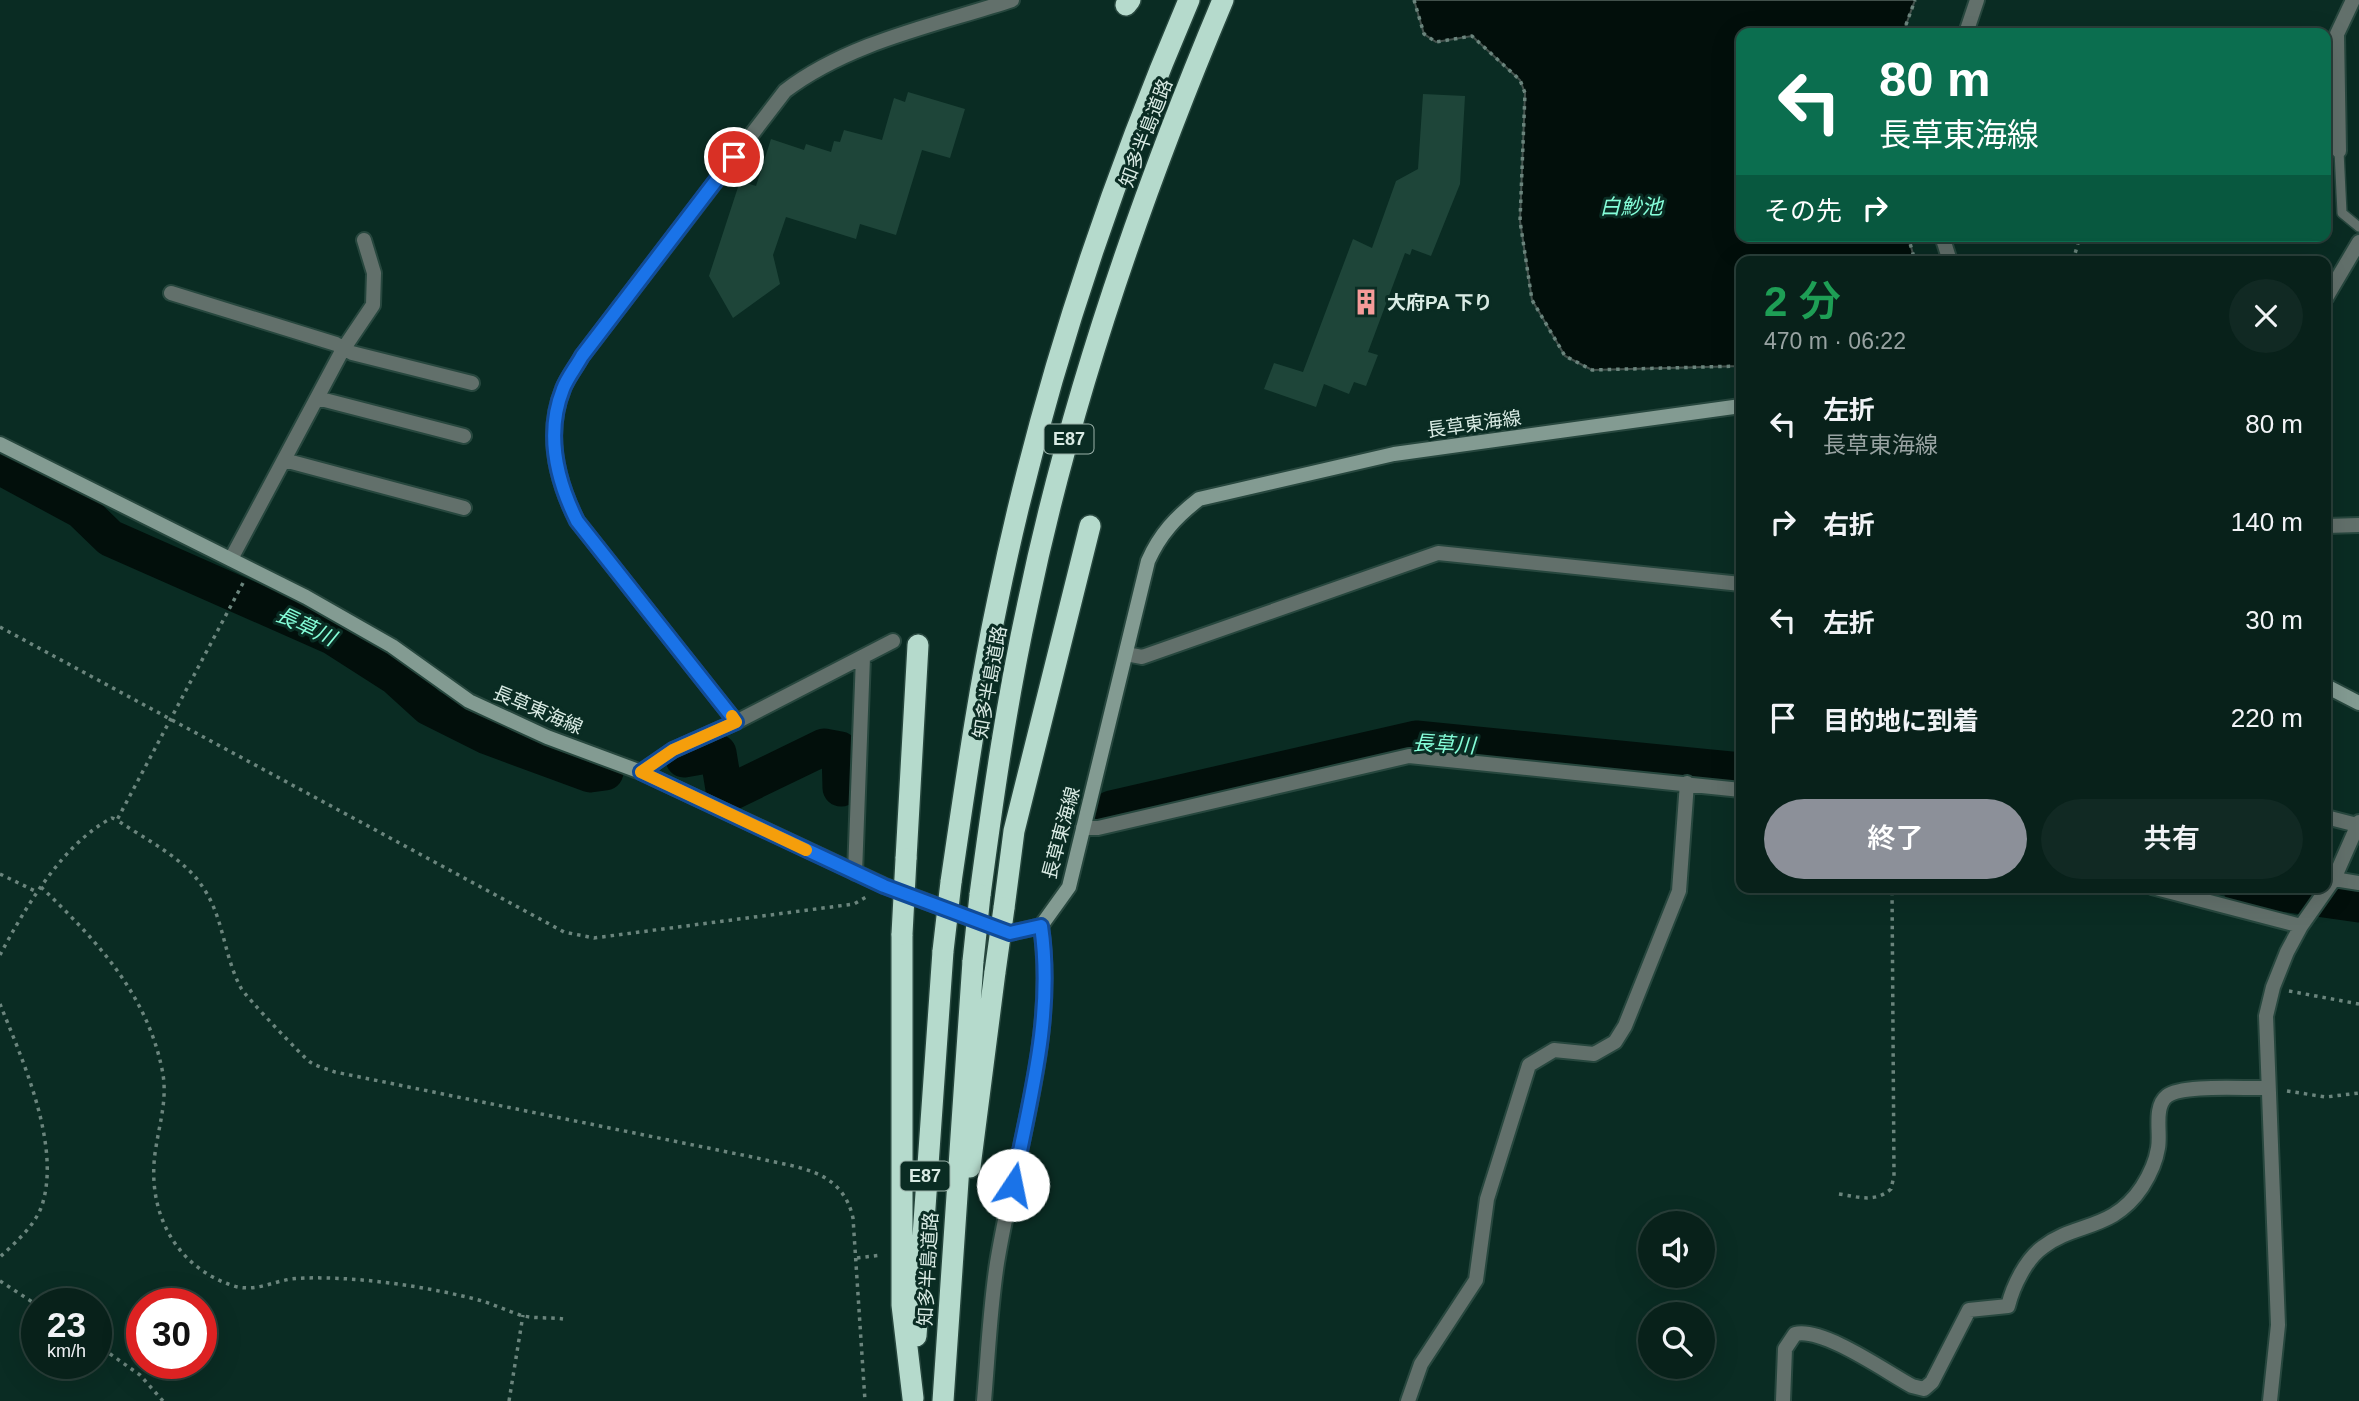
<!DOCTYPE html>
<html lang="ja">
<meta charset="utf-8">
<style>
body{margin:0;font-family:Helvetica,"Noto Sans JP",sans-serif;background:#112923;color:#f1f3f6;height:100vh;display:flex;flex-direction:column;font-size:26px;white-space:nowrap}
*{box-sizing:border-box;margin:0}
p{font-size:23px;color:#98a3a2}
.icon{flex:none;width:38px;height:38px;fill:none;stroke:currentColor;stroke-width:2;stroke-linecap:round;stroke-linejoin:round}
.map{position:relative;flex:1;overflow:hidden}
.details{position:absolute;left:1736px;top:256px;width:595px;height:637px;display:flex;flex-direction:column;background:#08211a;border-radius:14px;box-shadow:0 7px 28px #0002,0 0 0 2px #293e39}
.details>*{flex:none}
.guide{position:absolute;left:1736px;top:28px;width:595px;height:214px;border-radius:14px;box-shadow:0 7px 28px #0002,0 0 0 2px #293e39;background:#0b6e4f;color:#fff;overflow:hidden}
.tools{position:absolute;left:1638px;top:1211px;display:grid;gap:14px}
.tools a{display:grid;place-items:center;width:77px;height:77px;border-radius:50%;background:#08211a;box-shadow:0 7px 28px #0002,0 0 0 2px #293e39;font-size:35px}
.speed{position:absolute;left:21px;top:1288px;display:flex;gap:14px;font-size:35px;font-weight:700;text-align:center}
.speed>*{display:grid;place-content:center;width:91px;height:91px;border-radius:50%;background:#08211a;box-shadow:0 7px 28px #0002,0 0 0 2px #293e39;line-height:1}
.speed small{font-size:18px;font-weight:400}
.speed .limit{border:10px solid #d22;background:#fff;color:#111}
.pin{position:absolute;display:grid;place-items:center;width:60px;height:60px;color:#fff;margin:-30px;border:4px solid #fff;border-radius:50%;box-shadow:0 2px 7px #0007}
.me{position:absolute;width:77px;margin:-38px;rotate:11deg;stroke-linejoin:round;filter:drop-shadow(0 0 5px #0008)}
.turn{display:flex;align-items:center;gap:24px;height:147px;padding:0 28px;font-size:32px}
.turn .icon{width:91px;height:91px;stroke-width:2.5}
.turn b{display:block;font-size:49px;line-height:60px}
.then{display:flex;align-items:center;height:66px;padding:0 28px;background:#0003;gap:14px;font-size:26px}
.round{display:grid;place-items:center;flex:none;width:74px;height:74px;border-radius:37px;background:#112923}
.overview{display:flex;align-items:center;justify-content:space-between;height:119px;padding:0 28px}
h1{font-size:42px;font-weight:600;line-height:52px;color:#1e9e55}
.button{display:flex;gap:14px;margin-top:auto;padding:14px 28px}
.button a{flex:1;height:80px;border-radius:42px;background:#8c9099;color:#fff;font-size:28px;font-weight:600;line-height:80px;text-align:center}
.button a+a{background:#112923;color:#f1f3f6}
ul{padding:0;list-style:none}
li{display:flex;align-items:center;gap:21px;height:98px;padding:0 28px}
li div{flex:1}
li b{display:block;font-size:26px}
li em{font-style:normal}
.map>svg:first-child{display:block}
.water{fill:#020f0b;stroke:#42514c;stroke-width:2}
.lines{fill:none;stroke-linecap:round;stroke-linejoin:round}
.river{stroke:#020f0b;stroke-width:37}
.building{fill:#1e4539}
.lane-casing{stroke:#27473e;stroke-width:12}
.street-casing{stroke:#27473e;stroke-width:18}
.secondary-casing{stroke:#27473e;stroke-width:18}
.highway-casing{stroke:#27473e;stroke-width:24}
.path{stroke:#6b857d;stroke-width:3.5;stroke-dasharray:3.5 5;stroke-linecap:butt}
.lane{stroke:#62706b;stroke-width:9}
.street{stroke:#62706b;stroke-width:14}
.secondary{stroke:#839b92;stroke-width:14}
.highway{stroke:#b5dacc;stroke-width:21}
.highway-bridge-casing{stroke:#27473e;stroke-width:24;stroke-linecap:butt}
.highway-bridge{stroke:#b5dacc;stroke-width:21}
.route-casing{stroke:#114b97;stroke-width:18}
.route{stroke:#1a73e8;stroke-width:12}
.slow{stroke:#f59e0b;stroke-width:12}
.labels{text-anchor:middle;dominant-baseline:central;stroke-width:6;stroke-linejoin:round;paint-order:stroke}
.shield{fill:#0a2c23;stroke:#9bb2aa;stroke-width:2}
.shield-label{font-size:18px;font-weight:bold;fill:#d9ebe4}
.street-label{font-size:19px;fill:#d9ebe4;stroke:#0a2c23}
.poi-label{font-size:19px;font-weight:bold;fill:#d9ebe4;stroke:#0a2c23;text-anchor:start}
.water-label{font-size:21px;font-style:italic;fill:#85fed9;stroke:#0a2c23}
</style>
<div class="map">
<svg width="2359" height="1401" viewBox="0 0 2359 1401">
<rect width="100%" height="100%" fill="#0a2c23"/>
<path class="water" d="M1414,0H1915L1903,33H1741V236H1908L1915,261H1741V366L1592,370L1565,356L1532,300L1520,221L1525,93L1520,80L1472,36L1436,42L1424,34Z"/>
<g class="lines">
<path class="river" d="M7,470L81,510L110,538L332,636L396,677L429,707L487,736L590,774L605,772
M684,759L718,753L725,795L824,747L840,750L841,788
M1111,809L1416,739L1741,771
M2241,887L2359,904"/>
</g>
<path class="building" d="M908,92L965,109L950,158L922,150L896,235L860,224L856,239L786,217L773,255L780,284L733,318L709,276L740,181L756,186L771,139L804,150L806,144L831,152L834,141L840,142L844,130L882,140L894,98L905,102Z
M1423,94L1465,96L1460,184L1431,256L1412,249L1410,255L1405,253L1368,352L1378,355L1366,386L1354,382L1349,394L1324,384L1316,407L1264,389L1274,363L1303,372L1353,239L1372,248L1396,181L1418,169Z"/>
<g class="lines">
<g class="lane-casing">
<path id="lane" d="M2339,151L2342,213L2359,227"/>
</g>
<g class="street-casing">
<path id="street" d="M1966,33L1977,0
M2339,151L2337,34L2353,0
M1942,236L1950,261
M171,293L336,344L352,353L472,383
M2326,298L2359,242
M317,398L464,436
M284,460L464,508
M2326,526L2359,525
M231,559L342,351L373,305L374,273L364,240
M1126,654L1142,657L1438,553L1741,584
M736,722L577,521C557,481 545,433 563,389C567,378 576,367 582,356L785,91C849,42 936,25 1012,0
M641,772L673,750L736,722L893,641
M2326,817L2357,825
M1083,828H1098L1409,756L1741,790
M855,873L863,657
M2334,879L2359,883
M2152,887L2301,926
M984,1401C988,1355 990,1308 997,1263C1015,1151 1057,1040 1041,926
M1408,1401L1421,1364L1476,1280L1487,1199L1529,1065L1554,1050L1594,1054L1615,1042L1625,1026L1679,891L1687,783
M1783,1401L1785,1349L1795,1334C1823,1327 1886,1372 1912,1386L1924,1389L1932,1382L1969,1310L2008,1306C2013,1286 2026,1259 2043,1247C2075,1222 2113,1231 2142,1187C2149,1176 2156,1161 2158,1148C2161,1133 2153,1107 2167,1096C2182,1084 2246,1089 2267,1088
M2270,1401L2278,1325L2266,1016L2273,987L2287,952L2301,926L2334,879L2359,822"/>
</g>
<g class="secondary-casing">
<path id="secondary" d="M0,444L306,597L392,646L469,701L547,737L641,772L885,886L1010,933L1041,926L1069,887L1148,561C1160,534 1176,517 1199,499L1394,454L1741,406
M2326,686L2359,703"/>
</g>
<g class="highway-casing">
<path id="highway" d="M1126,5L1130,0
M906,859L918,645
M951,882C965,787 978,693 998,599C1040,394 1107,192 1189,0
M980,895C993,797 1007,699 1028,603C1071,396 1141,195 1223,0
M1004,908L1014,831L1090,526
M902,934V1305L913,1398
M970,1167L995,972
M916,1336L943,951
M943,1401L973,961"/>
</g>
<path class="path" d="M1414,0L1424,34L1436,42L1472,36L1520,80L1525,93L1520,221L1532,300L1565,356L1592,370L1741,366
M1903,33L1915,0
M1908,236L1915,261
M2073,261L2080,236
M243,583L117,820C146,840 185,858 204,889C224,919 224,957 241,988C245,996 304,1058 310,1062C318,1067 327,1069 335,1072L757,1158C798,1168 842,1169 853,1218L865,1401
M0,627L564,932L594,938L854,904L868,896
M0,874L37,892
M41,887C95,939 146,992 162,1069C168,1097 160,1121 156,1147C145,1209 174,1267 234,1286C254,1292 272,1282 291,1279C310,1277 331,1278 350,1279C392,1282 435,1289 475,1299C491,1303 505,1310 520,1315C533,1319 549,1317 563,1319
M0,955C25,908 63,843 112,818L117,820
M2289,991L2359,1004
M0,1004C22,1059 60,1142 43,1202C37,1224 16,1242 0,1257
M2287,1091L2326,1097L2359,1093
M1839,1194C1859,1197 1875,1203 1891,1189L1894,1176L1892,887
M857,1258L881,1255
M0,1281L37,1305
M96,1344L140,1375L163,1401
M509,1401L523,1315"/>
<use href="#lane" class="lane"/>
<use href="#street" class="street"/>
<use href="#secondary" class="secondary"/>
<use href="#highway" class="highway"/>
<g class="highway-bridge-casing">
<path id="highway-bridge" d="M902,934L906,859
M943,951L951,882
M973,961L980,895
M995,972L1004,908"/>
</g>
<use href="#highway-bridge" class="highway-bridge"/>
</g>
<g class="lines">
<g class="route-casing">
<path id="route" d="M734,157L582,356C576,367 567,378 563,389C545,434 557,481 577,521L736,722L673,750L641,772L884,886L1010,933L1041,926C1054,1014 1030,1099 1013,1185"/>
</g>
<use href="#route" class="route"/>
<path class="slow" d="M732,716L736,722L673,750L641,772L806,850"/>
</g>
<defs>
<g id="building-bare" transform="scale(2.1)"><path d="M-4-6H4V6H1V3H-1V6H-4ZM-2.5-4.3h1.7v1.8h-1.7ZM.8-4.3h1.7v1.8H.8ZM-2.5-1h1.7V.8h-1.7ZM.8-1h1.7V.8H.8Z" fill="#f59b99" stroke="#0a2c23" stroke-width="2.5" paint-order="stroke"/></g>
</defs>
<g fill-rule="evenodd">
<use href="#building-bare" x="1366" y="302"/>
</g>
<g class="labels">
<g class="shield">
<rect x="1044.5" y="424.5" width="49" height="29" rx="5"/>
<rect x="900.5" y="1161.5" width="49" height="29" rx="5"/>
</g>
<g class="shield-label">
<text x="1069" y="439">E87</text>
<text x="925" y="1176">E87</text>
</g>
<g class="street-label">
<text transform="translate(1146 133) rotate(-69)">知多半島道路</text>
<text transform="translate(1474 424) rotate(-8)">長草東海線</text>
<text transform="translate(990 682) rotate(-80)">知多半島道路</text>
<text transform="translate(538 710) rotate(23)">長草東海線</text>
<text transform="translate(1061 833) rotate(-75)">長草東海線</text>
<text transform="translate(928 1269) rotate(-87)">知多半島道路</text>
</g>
<g class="poi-label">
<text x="1387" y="302">大府PA 下り</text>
</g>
<g class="water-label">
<text x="1631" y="206">白魦池</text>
<text transform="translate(306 626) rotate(25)">長草川</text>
<text transform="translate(1444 744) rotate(3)">長草川</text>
</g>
</g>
</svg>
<div class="tools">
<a><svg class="icon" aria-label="sound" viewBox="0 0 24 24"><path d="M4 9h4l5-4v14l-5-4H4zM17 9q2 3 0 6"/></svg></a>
<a><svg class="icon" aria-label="search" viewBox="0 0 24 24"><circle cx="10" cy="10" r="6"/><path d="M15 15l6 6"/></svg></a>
</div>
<div class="speed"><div>23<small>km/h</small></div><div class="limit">30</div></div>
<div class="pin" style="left:734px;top:157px;background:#d93025"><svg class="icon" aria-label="arrive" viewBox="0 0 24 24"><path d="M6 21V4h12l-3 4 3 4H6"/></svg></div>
<svg class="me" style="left:1013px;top:1185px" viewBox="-20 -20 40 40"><circle r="19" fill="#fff"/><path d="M0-13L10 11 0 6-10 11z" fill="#1a73e8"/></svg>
<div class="guide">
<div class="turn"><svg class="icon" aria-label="left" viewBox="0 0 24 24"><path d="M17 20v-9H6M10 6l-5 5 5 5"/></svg><div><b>80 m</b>長草東海線</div></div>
<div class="then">その先<svg class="icon" aria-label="right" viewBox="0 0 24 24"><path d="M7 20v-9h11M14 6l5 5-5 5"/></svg></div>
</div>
<section class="details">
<div class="overview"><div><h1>2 分</h1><p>470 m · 06:22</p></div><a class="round"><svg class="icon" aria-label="close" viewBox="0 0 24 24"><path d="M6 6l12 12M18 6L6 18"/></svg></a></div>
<ul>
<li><svg class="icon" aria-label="left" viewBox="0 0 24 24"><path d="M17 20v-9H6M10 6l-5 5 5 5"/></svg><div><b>左折</b><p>長草東海線</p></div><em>80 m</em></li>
<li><svg class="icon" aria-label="right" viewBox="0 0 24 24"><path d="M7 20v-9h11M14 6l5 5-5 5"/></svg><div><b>右折</b></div><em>140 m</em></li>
<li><svg class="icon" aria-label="left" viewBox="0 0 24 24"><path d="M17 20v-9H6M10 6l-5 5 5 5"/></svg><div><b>左折</b></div><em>30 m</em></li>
<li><svg class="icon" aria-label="arrive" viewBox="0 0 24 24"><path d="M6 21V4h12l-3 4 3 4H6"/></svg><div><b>目的地に到着</b></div><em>220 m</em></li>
</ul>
<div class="button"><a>終了</a><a>共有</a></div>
</section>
</div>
